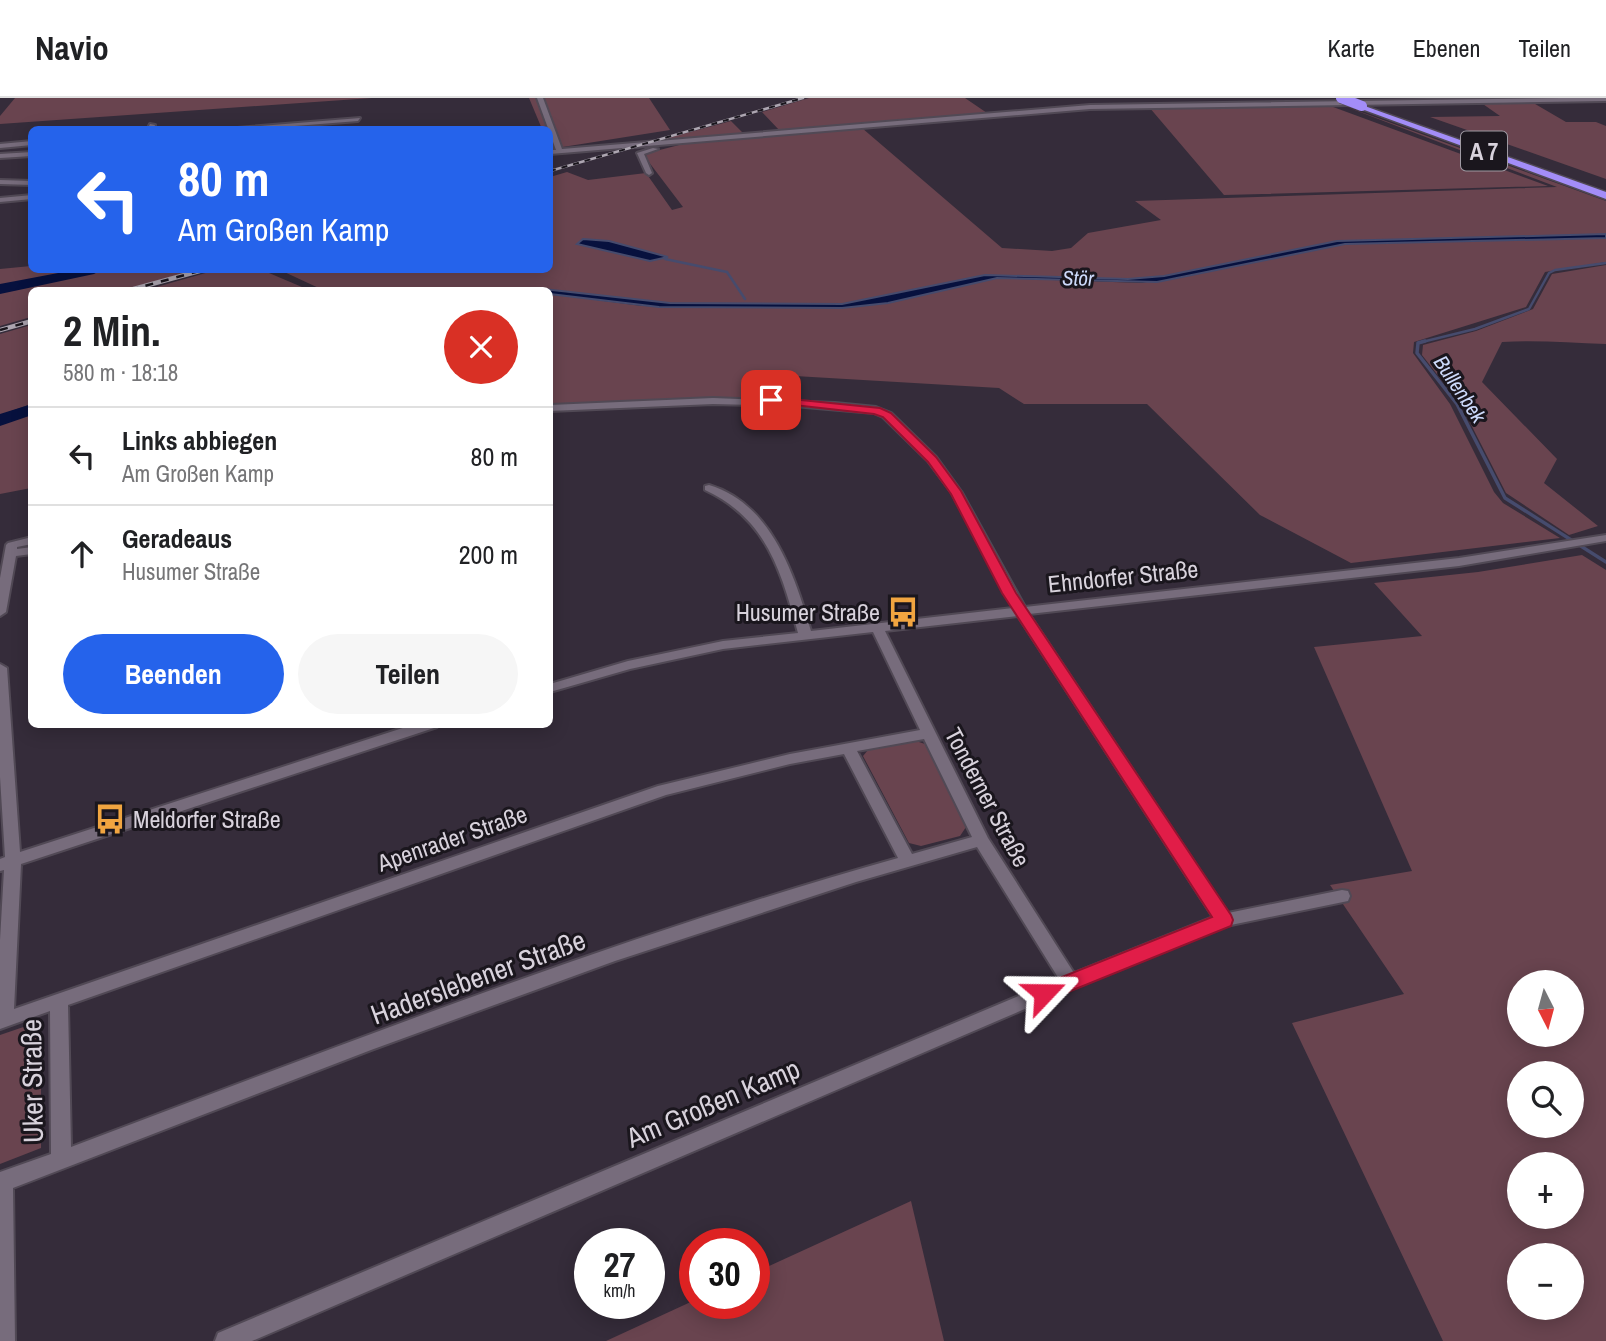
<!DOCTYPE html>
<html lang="de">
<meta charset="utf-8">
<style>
body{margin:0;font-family:"Archivo Narrow",sans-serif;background:#f6f6f6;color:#202124;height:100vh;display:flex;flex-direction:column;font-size:26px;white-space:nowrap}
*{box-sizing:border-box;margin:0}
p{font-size:23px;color:#757577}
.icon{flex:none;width:38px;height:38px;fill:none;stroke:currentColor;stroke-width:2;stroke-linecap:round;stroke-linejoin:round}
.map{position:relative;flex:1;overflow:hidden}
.drawer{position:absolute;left:28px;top:189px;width:525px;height:441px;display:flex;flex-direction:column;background:#fff;border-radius:10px;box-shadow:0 4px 18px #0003}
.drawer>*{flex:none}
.guide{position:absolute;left:28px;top:28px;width:525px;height:147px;border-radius:10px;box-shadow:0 4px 18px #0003;background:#2563eb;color:#fff;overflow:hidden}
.needle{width:46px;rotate:174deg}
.controls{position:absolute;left:1507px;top:872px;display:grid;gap:14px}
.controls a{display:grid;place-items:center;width:77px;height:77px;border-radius:50%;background:#fff;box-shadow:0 4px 18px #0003;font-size:35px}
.speed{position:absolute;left:574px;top:1130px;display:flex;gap:14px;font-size:35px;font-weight:700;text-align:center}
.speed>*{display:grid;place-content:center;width:91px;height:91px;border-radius:50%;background:#fff;box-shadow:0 4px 18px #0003;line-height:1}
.speed small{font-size:18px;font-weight:400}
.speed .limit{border:10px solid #d22;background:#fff;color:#111}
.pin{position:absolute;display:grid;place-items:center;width:60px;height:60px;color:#fff;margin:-30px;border-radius:14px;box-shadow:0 4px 10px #0006}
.me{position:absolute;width:77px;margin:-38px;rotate:67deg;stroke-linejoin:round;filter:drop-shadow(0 0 5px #0008)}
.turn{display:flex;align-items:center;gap:24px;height:147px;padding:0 35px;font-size:32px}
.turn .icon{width:91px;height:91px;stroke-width:2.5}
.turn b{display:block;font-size:49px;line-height:60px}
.round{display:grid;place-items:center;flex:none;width:74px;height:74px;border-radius:37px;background:#f6f6f6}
.head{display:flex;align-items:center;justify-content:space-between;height:119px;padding:0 35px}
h1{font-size:42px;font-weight:800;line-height:52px}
.cta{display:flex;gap:14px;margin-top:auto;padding:14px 35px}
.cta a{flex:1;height:80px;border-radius:42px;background:#2563eb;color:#fff;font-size:28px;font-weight:800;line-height:80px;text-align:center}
.cta a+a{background:#f6f6f6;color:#202124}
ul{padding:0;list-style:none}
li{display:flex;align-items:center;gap:21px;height:98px;padding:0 35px;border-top:2px solid #e0e0e0}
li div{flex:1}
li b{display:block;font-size:26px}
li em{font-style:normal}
header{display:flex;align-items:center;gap:42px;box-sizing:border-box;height:98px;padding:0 35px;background:#fff;border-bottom:2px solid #e0e0e0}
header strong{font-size:33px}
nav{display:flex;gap:38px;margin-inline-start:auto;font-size:24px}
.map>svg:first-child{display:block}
.green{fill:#69444f;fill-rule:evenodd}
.water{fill:#07113e;stroke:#464b6d;stroke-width:2}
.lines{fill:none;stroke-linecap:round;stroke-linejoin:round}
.stream-far1{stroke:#464b6d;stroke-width:2.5}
.stream{stroke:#464b6d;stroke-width:3.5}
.river{fill:#07113e;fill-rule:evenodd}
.minor-casing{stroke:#514955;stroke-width:4}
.highway-casing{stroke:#514955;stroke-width:3}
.minor{fill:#776c7c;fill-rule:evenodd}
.highway{fill:#a38df8;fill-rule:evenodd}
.rail-far1-casing{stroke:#ada6b1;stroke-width:2.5}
.rail-casing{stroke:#ada6b1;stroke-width:4.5}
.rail-far1{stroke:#1a161d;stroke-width:2;stroke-dasharray:6;stroke-linecap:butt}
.rail{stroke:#1a161d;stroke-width:2.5;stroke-dasharray:8;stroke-linecap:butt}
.highway-bridge-casing{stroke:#514955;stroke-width:11;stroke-linecap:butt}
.highway-bridge{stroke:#a38df8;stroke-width:10}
.route{fill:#e11d48;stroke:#92132f;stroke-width:2}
.labels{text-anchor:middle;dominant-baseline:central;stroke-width:6;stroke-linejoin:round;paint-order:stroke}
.far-water-label{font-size:21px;font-style:italic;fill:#cddafb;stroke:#1a161d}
.shield{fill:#1a161d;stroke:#9f9aa3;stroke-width:2}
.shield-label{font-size:23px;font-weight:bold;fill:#d8d2dc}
.street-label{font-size:24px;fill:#d8d2dc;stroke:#1a161d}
.poi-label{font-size:24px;fill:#d8d2dc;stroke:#1a161d;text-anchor:end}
.near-street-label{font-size:28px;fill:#d8d2dc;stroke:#1a161d}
</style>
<header>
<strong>Navio</strong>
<nav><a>Karte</a><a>Ebenen</a><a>Teilen</a></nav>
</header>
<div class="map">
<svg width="1606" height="1243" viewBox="0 0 1606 1243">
<rect width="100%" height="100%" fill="#352c3a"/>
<path class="green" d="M15,0H372L0,26V18Z
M529,0H649L670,32L550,51V32L542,31Z
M809,0H965L987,15L780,33L762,14Z
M1530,3L1566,24H1596L1606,28V81L1430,19L1500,18L1480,4Z
M1325,6L1548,88L1224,97L1149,9Z
M1339,6L1606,103V136L1337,143L1164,178L1128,181L985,177L842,206L670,205L537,191L323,192L280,172H550V79L567,74L588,82L646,75L672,112L683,109L645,59L648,55L683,46L862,30L1002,150L1052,153L1071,150L1088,135L1161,122L1135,103L1557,89Z
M731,23L744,36L657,43Z
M1606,140V164L1545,174L1526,209L1414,244L1413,255L1450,306L1494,394L1503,405L1560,440L1351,465L1260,417L1147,306H1024L999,290L778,277L772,302L639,304L550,310V196L642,208L842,210L888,205L997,180L1142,185L1344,146Z
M1606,167V246C1571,245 1538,242 1502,244L1482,284L1557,361L1544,385L1598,428L1569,437L1506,395L1461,307L1422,257L1423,247L1476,233L1533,211L1552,176Z
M31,168L32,172H196L123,192H32L31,219L0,228V171Z
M216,172H262L309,192H146Z
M31,227V306L0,317V236Z
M31,311V390L0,396V322Z
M1582,457L1606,472V1243H1443L1292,925L1404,896L1330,787L1412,773L1314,549L1422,538L1374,485L1478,474ZM1519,884H1572V936H1519ZM1519,975H1572V1027H1519ZM1519,1066H1572V1118H1519ZM1519,1157H1572V1209H1519Z
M916,643L925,646L966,729L960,738L921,748L909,745L863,658L868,652Z
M41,923V1050L0,1066V937Z
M911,1103L944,1243H606L695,1202V1206H754V1175Z"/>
<path class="water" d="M1606,136V140L1345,146L1157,184L997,180L888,205L842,210L659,209L550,196V192H499L543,191L670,205L842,206L985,177L1128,181L1164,178L1337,143Z
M583,141L609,143L668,159L650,163L577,146Z"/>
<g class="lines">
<path class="stream-far1" d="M665,161L727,174L745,201
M1418,245L1475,231L1529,211L1549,175L1555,172L1606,165"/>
<path class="stream" d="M1425,243L1418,245L1417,255L1457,306L1505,400L1606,464"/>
<path class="river" d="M74,172H101L94,176L0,196V186Z
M32,306V317L0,328V316Z"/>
<g class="minor-casing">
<path id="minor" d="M537,0H543L562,51L1090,7L1561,0H1606V3L1090,11L550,56V52H556Z
M360,20L358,23L245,32H212Z
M150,26L155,27L153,32H147Z
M32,43V47L0,50V46Z
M653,50L658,51L644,56L652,75L649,77L646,75L637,55Z
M32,54V58L0,60V56Z
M0,82L32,83V87L0,86Z
M32,97V101L0,104V100Z
M713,300L835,305L876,309L891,315L936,359L962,395L1025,509L1459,460L1606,437V443L1459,468L1029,516L1228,815L1342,792L1348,793L1350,798L1348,803L1226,828L1076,889L252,1243H215L218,1235L1059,881L977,749L856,784L615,863L371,952L13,1090L15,1243H0V1074L51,1056L50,913L0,931V842L4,772L0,773V761L5,759L0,679V566L7,570L20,754L415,626H439L437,629L21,766L14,911L658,688L790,656L920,632L873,534L723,551L630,571L550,594V586L628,563L723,543L798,535C781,473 767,421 705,392V388L709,387C772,406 794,476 811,533L1013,510L952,395L928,363L883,319L874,315L794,308L713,306L550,313V307ZM1018,518L1213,819L1074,875L988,740L885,533ZM924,641L972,739L912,756L857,653ZM844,656L898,760C617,839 344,946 71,1049L68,907L666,697L790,666Z
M32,439V446L17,449V451L32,449V456L16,458L6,514L0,518V480L6,447L8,445Z"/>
</g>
<g class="highway-casing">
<path id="highway" d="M1359,6L1606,94V101L1359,10Z"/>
</g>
<use href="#minor" class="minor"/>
<use href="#highway" class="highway"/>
<g class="rail-far1-casing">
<path id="rail-far1" d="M550,73L803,0"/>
</g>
<g class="rail-casing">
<path id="rail" d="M130,192L203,172
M0,232L32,223"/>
</g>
<use href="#rail-far1" class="rail-far1"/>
<use href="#rail" class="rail"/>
<g class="highway-bridge-casing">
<path id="highway-bridge" d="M1341,0L1362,8"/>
</g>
<use href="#highway-bridge" class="highway-bridge"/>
</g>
<path class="route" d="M771,299L880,310L891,315L936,359L961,393L1016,495L1231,817L1233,822L1231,828L1051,901L1044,903L1037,901L1034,895L1037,889L1212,819L1002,495L951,396L928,364L883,319L874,316L767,304L766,302Z"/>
<defs>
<g id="bus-bare" transform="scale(2.415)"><path d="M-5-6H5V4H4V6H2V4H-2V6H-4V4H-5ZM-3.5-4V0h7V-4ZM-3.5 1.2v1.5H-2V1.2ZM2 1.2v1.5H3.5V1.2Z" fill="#f1a540" stroke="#1a161d" stroke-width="2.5" paint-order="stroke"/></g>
</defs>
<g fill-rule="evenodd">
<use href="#bus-bare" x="903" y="514"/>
<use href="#bus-bare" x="110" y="721"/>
</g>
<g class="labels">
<g class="far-water-label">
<text transform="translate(1078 180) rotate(1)">Stör</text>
<text transform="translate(1460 291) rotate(56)">Bullenbek</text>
</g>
<rect class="shield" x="1461" y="33.5" width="46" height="39" rx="5"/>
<g class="shield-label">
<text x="1484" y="53">A 7</text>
</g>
<g class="street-label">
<text transform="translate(1123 478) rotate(-6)">Ehndorfer Straße</text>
<text transform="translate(988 699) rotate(62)">Tonderner Straße</text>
<text transform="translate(452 740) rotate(-19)">Apenrader Straße</text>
</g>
<g class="poi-label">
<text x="880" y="514">Husumer Straße</text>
<text x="133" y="721" text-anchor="start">Meldorfer Straße</text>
</g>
<g class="near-street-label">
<text transform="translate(478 879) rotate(-20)">Haderslebener Straße</text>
<text transform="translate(32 983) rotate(-91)">Uker Straße</text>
<text transform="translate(713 1005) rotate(-23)">Am Großen Kamp</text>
</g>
</g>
</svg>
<div class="controls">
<a><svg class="needle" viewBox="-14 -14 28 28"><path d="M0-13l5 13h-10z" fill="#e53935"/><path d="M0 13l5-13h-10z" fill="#757577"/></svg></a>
<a><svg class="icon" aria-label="search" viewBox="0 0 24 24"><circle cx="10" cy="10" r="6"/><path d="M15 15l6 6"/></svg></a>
<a>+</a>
<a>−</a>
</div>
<div class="speed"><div>27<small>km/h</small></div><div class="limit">30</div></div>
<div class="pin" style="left:771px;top:302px;background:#d93025"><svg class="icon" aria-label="arrive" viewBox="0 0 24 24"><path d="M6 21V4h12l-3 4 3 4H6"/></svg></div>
<svg class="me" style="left:1044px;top:895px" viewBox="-20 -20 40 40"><path d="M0-17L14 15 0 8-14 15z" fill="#e11d48" stroke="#fff" stroke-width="4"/></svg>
<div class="guide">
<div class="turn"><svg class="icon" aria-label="left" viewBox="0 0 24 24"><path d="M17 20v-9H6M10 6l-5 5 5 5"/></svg><div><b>80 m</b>Am Großen Kamp</div></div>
</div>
<section class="drawer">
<div class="head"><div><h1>2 Min.</h1><p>580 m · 18:18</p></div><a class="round" style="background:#d93025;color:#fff"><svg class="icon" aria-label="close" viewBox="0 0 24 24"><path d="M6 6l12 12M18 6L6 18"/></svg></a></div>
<ul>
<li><svg class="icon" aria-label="left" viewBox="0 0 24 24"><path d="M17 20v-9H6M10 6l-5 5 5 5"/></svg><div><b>Links abbiegen</b><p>Am Großen Kamp</p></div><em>80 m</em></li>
<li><svg class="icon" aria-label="ahead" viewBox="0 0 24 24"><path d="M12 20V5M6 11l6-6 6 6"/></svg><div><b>Geradeaus</b><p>Husumer Straße</p></div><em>200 m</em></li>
</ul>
<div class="cta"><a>Beenden</a><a>Teilen</a></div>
</section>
</div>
